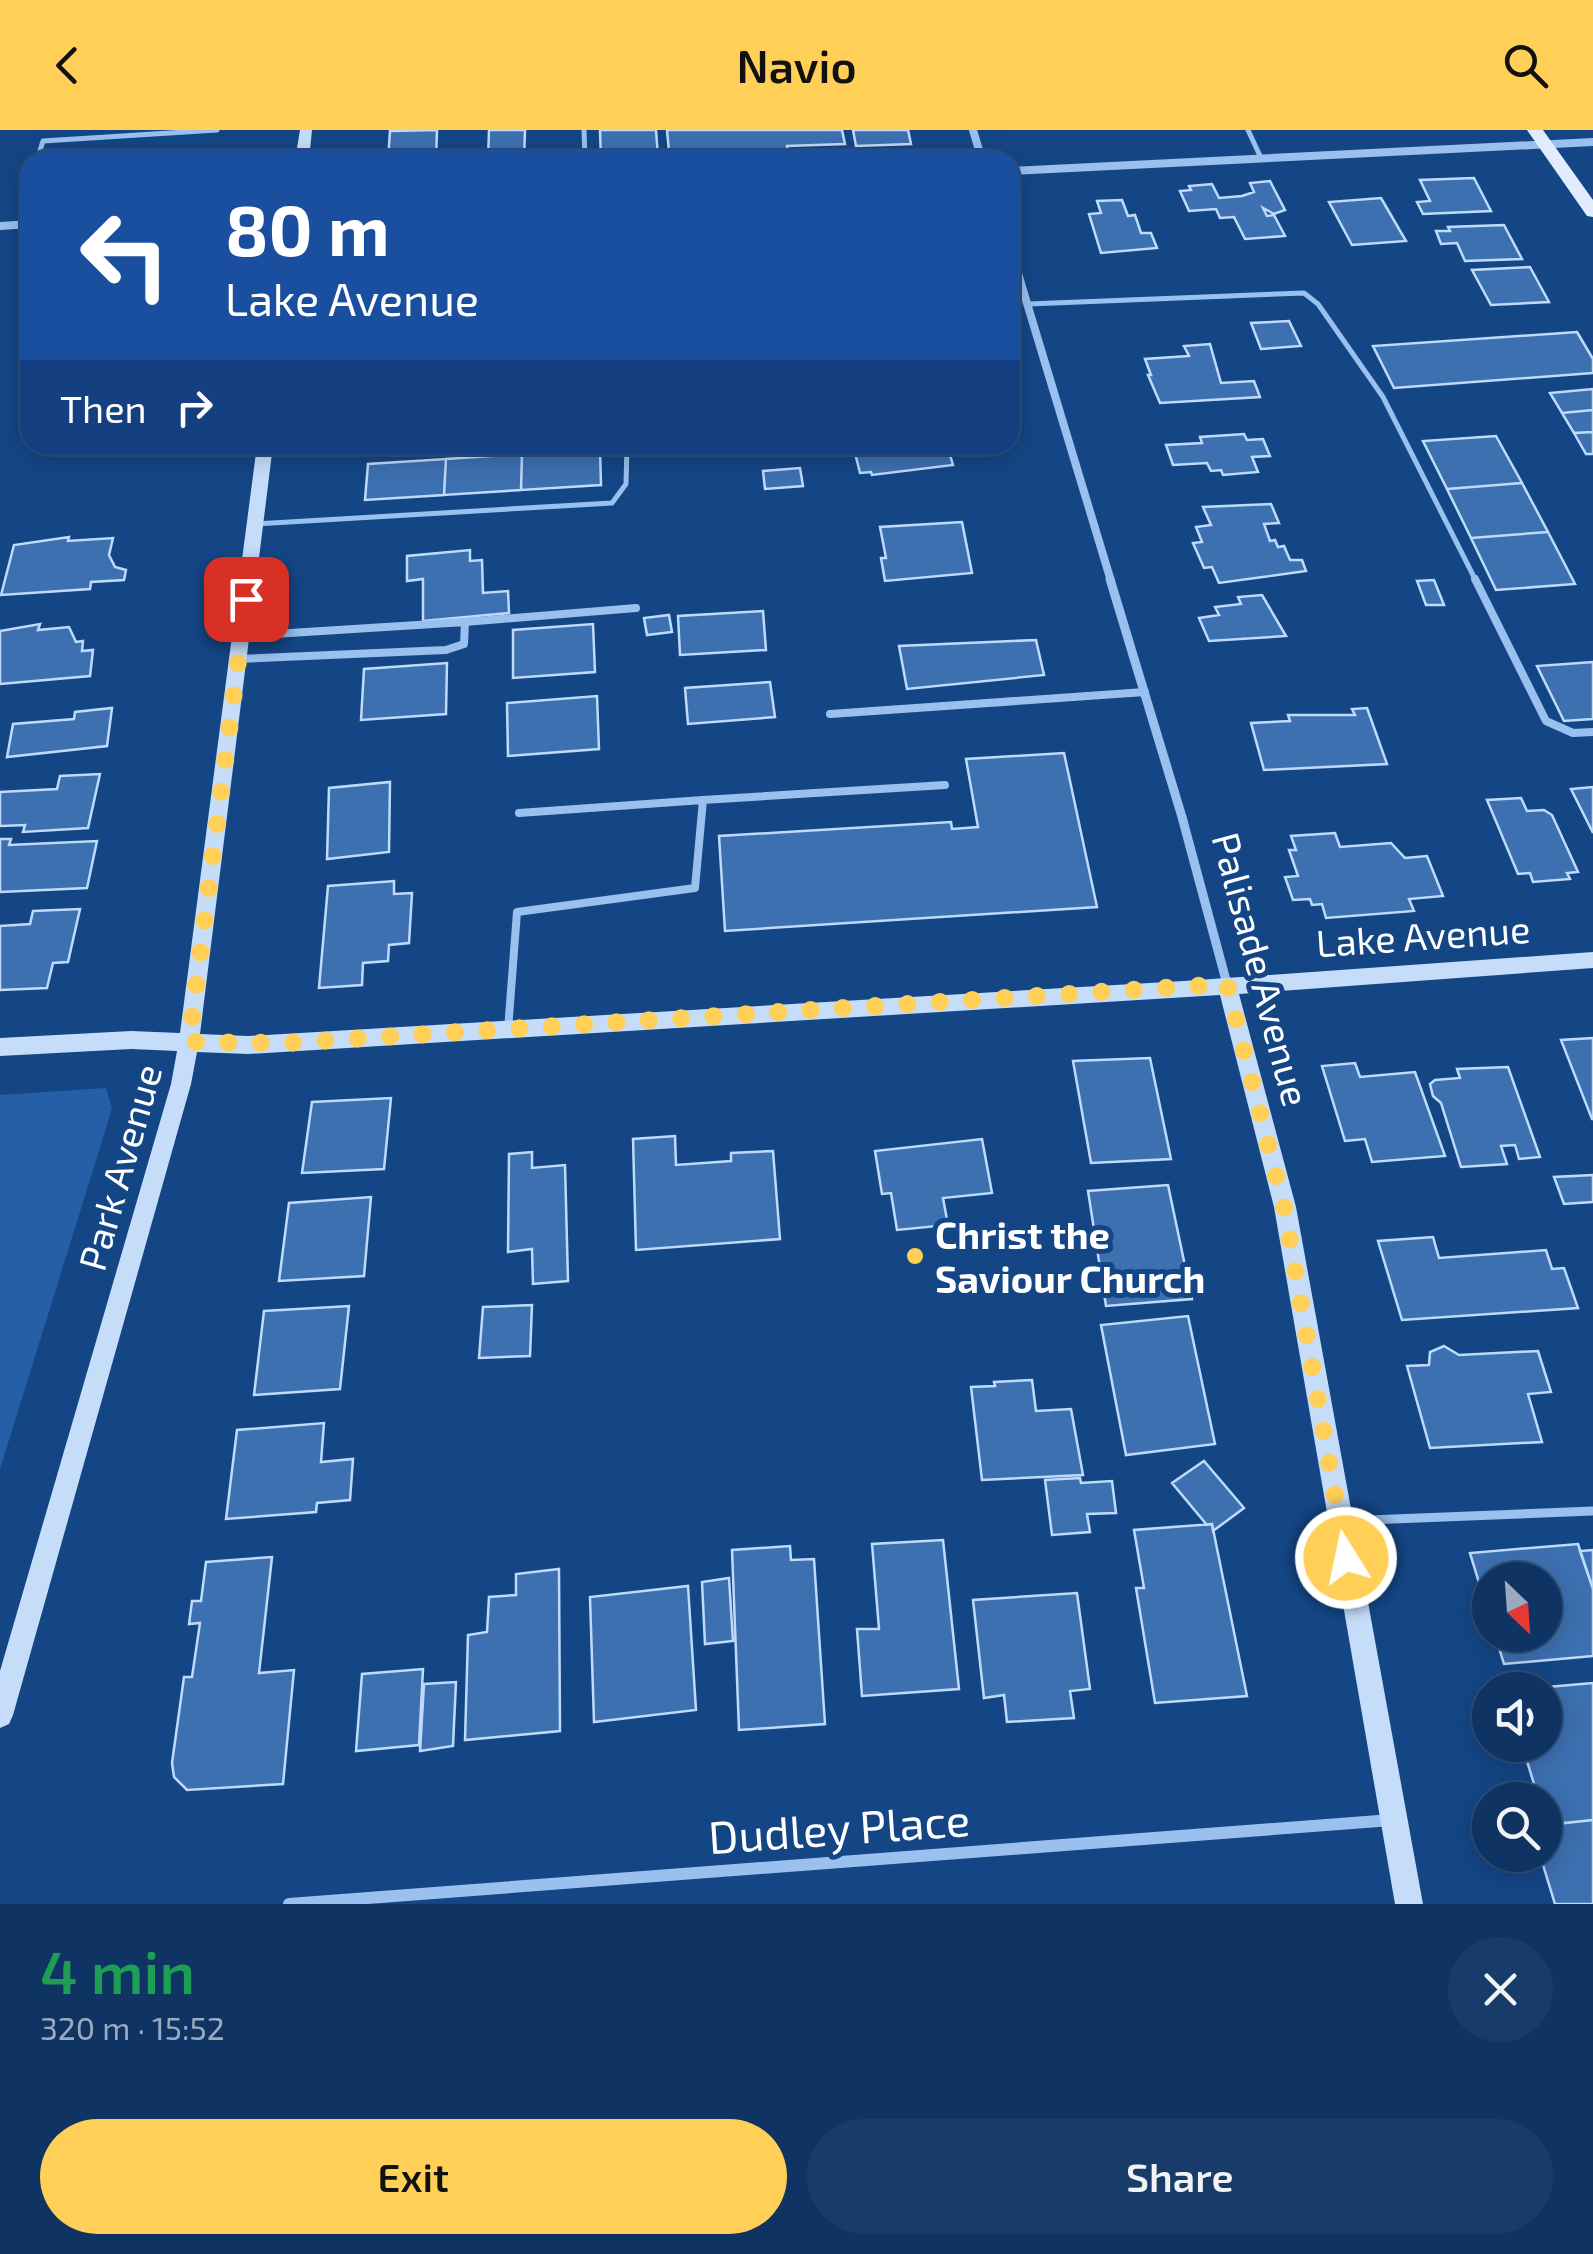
<!DOCTYPE html>
<meta charset="utf-8">
<style>
body{margin:0;font-family:"Exo 2",sans-serif;background:#183c6a;color:#f1f3f6;height:100vh;display:flex;flex-direction:column;font-size:38px;white-space:nowrap}
*{box-sizing:border-box;margin:0}
p{font-size:32px;color:#9baabf}
.icon{flex:none;width:55px;height:55px;fill:none;stroke:currentColor;stroke-width:2;stroke-linecap:round;stroke-linejoin:round}
.map{position:relative;height:1774px;overflow:hidden}
.sheet{display:flex;flex-direction:column;background:#0f3464;flex:1}
.sheet>*{flex:none}
.guide{position:absolute;left:20px;top:20px;width:1000px;height:305px;border-radius:30px;box-shadow:0 5px 25px #0003,0 0 0 2px #2f4f78;background:#1a4fa0;color:#fff;overflow:hidden}
.needle{width:65px;rotate:155deg}
.tools{position:absolute;left:1472px;top:1432px;display:grid;gap:20px}
.tools a{display:grid;place-items:center;width:90px;height:90px;border-radius:50%;background:#0f3464;box-shadow:0 5px 25px #0003,0 0 0 2px #2f4f78;font-size:50px}
.pin{position:absolute;display:grid;place-items:center;width:85px;height:85px;color:#fff;margin:-42px;border-radius:20px;box-shadow:0 5px 15px #0006}
.me{position:absolute;width:110px;margin:-55px;rotate:350deg;stroke-linejoin:round;filter:drop-shadow(0 0 8px #0008)}
.turn{display:flex;align-items:center;gap:35px;height:210px;padding:0 40px;font-size:45px}
.turn .icon{width:130px;height:130px;stroke-width:2.5}
.turn b{display:block;font-size:70px;line-height:85px}
.then{display:flex;align-items:center;height:95px;padding:0 40px;background:#0003;gap:20px;font-size:38px}
.round{display:grid;place-items:center;flex:none;width:105px;height:105px;border-radius:52px;background:#183c6a}
.head{display:flex;align-items:center;justify-content:space-between;height:170px;padding:0 40px}
h1{font-size:60px;font-weight:600;line-height:75px;color:#1e9e55}
.action{display:flex;gap:20px;margin-top:auto;padding:20px 40px}
.action a{flex:1;height:115px;border-radius:60px;background:#ffcf57;color:#111;font-size:40px;font-weight:600;line-height:115px;text-align:center}
.action a+a{background:#183c6a;color:#f1f3f6}
header{display:flex;justify-content:space-between;align-items:center;height:130px;padding:0 40px;background:#ffcf57;color:#111;font-size:45px;font-weight:600}
.map>svg:first-child{display:block}
.green{fill:#265fa5}
.building{fill:#3d70b1;stroke:#bfdafb;stroke-width:2.5}
.lines{fill:none;stroke-linecap:round;stroke-linejoin:round}
.lane-far2{stroke:#99c0ef;stroke-width:5}
.lane-far1{stroke:#99c0ef;stroke-width:8}
.lane{stroke:#99c0ef;stroke-width:9}
.street-far2{stroke:#99c0ef;stroke-width:8}
.street-far1{stroke:#99c0ef;stroke-width:9}
.street{stroke:#99c0ef;stroke-width:12}
.secondary{fill:#c6ddfa;fill-rule:evenodd}
.primary{fill:#e1ecff;fill-rule:evenodd}
.route{stroke:#ffcf57;stroke-width:18;stroke-dasharray:0 32.4}
.poi-dot{fill:#ffcf57;stroke:#144686;stroke-width:4}
.labels{text-anchor:middle;dominant-baseline:central;stroke-width:10;stroke-linejoin:round;paint-order:stroke}
.street-label{font-size:38px;fill:#fff;stroke:#144686}
.poi-label{font-size:38px;font-weight:bold;fill:#fff;stroke:#144686;text-anchor:start}
.near-street-label{font-size:45px;fill:#fff;stroke:#144686}
</style>
<header><svg class="icon" aria-label="back" viewBox="0 0 24 24"><path d="M15 5l-7 7 7 7"/></svg>Navio<svg class="icon" aria-label="search" viewBox="0 0 24 24"><circle cx="10" cy="10" r="6"/><path d="M15 15l6 6"/></svg></header>
<div class="map">
<svg width="1593" height="1774" viewBox="0 0 1593 1774">
<rect width="100%" height="100%" fill="#144686"/>
<path class="green" d="M106,958L112,979L0,1339V965Z"/>
<path class="building" d="M437,0L436,30H388L390,1Z
M489,0H525L524,30H488Z
M600,0H656L658,27L601,30Z
M667,0H842L845,14L787,16L788,20L669,22Z
M853,0H908L911,14L856,16Z
M1474,48L1491,81L1423,84L1417,72L1430,71L1420,50Z
M1270,51L1285,80L1274,84L1263,78L1267,86L1274,85L1285,106L1245,109L1234,87L1220,88L1216,79L1189,81L1180,61L1191,60L1189,56L1212,54L1219,68L1242,66L1254,62L1250,53Z
M1381,68L1406,111L1352,115L1329,72Z
M1122,70L1128,86L1135,85L1141,103H1151L1157,118L1101,123L1089,84L1101,83L1097,71Z
M1504,95L1522,129L1465,131L1457,113L1441,114L1436,101H1450L1448,97Z
M1530,137L1549,172L1491,175L1472,140Z
M1289,191L1301,216L1261,219L1251,193Z
M1577,202L1593,229V243L1394,258L1373,216Z
M1210,214L1221,253L1254,251L1260,267L1160,273L1148,245H1151L1145,229L1189,226L1184,216Z
M1593,259V280L1562,283L1550,263Z
M1593,280V302L1574,303L1562,283Z
M1593,302V324H1586L1574,303Z
M1244,304L1247,310L1263,309L1270,326L1252,327L1258,342L1223,345L1221,340L1211,341L1207,333L1173,335L1166,315L1202,313L1200,307Z
M1496,306L1522,353L1447,359L1423,311Z
M373,315H425V319L372,322Z
M853,315H947L953,335L872,345L871,342L860,343Z
M600,319L601,355L521,360L522,324Z
M522,324L521,360L444,365L446,329Z
M446,329L444,365L365,370L368,334Z
M800,338L803,356L765,359L763,341Z
M1522,353L1548,402L1471,408L1447,359Z
M1271,374L1279,393L1264,394L1270,411L1275,410L1278,417L1284,416L1290,430H1302L1306,441L1219,453L1212,437L1204,438L1193,413L1202,412L1196,397L1211,395L1203,377Z
M962,392L972,443L885,451L881,428H886L880,397Z
M1548,402L1575,454L1496,460L1471,408Z
M69,407L68,411L113,408L109,425L115,437L126,440L124,450L91,452L90,459L1,465L14,415Z
M470,420V431L482,430L483,463L508,461L509,483L423,491V449L407,451V426Z
M1434,450L1444,475H1426L1417,451Z
M1262,465L1286,506L1209,511L1199,488L1219,485L1215,477L1241,474L1238,467Z
M763,481L766,520L680,525L678,486Z
M669,485L672,502L647,505L644,488Z
M40,494L38,500L69,497L76,512L83,511L82,521L93,520L90,546L0,554V501Z
M593,494L595,542L513,548V500Z
M1036,510L1044,545L907,559L899,516Z
M1593,532V589L1564,591L1537,536Z
M447,533L446,584L361,590L364,539Z
M770,552L775,587L688,594L685,558Z
M597,566L599,619L508,626L507,573Z
M112,578L107,616L7,627L13,594L74,589L75,582Z
M1367,578L1387,634L1264,640L1251,593L1290,591L1288,585H1355L1352,579Z
M1064,623L1097,777L725,801L719,706L951,692L952,699L978,697L966,629Z
M100,644L88,698L23,702L25,695L0,696V662L57,659L60,646Z
M390,652L389,722L327,729L329,658Z
M1593,657V703L1571,659Z
M1521,668L1527,681L1544,680L1552,685L1578,742L1567,743L1570,749L1533,752L1530,743L1518,744L1487,670Z
M1335,703L1340,717L1391,713L1405,728L1427,726L1443,766L1409,769L1414,781L1326,788L1322,774L1312,775L1310,769L1293,770L1285,747L1298,746L1289,720H1296L1291,706Z
M0,709H11L9,715L97,711L87,758L0,762Z
M394,751V764L412,763L409,813L389,815L388,831L363,833L362,855L319,858L328,756Z
M80,779L68,832L53,833L47,858L0,860V796L30,794L33,781Z
M1593,908V989H1592L1561,910Z
M1150,928L1171,1029L1091,1033L1073,931Z
M1355,933L1360,947L1415,942L1445,1026L1372,1032L1365,1009L1345,1011L1322,936Z
M1508,937L1540,1027L1519,1029L1515,1015L1501,1016L1507,1034L1461,1037L1441,973L1433,966L1430,954L1435,950L1460,948L1457,939Z
M391,968L384,1039L302,1043L312,972Z
M675,1006L676,1035L731,1031V1023L773,1021L780,1109L636,1120L633,1009Z
M982,1009L992,1063L943,1068L948,1095L897,1100L891,1063L882,1064L875,1021Z
M532,1022V1038L565,1035L568,1151L533,1154L532,1119L508,1122L509,1024Z
M1593,1045V1072L1564,1074L1554,1047Z
M1168,1055L1192,1169L1106,1176L1088,1061Z
M371,1067L364,1146L279,1151L289,1073Z
M1433,1107L1439,1128L1546,1120L1552,1139L1564,1138L1578,1178L1402,1190L1378,1111Z
M532,1175L530,1226L479,1228L483,1177Z
M349,1176L340,1259L254,1265L264,1181Z
M1188,1186L1215,1314L1126,1325L1101,1195Z
M1444,1216L1459,1225L1538,1221L1551,1262L1528,1264L1542,1312L1430,1318L1407,1236L1429,1235L1430,1222Z
M1032,1250L1036,1281L1071,1279L1083,1345L982,1350L971,1257L995,1256L994,1252Z
M324,1293L321,1332L353,1329L350,1370L317,1373L316,1382L226,1389L237,1300Z
M1204,1331L1244,1378L1213,1401L1212,1394L1207,1395L1172,1353Z
M1080,1348L1081,1353L1112,1351L1116,1383L1087,1384L1090,1402L1052,1405L1045,1350Z
M1212,1394L1247,1566L1155,1573L1136,1458H1144L1134,1400Z
M943,1410L959,1559L862,1566L857,1499H879L872,1414Z
M1578,1414L1593,1459V1526L1504,1534L1495,1505H1545V1450H1490V1489L1470,1423Z
M790,1416L791,1430L814,1429L825,1594L739,1600L732,1420Z
M1593,1420V1459L1580,1421Z
M272,1427L259,1543L294,1540L283,1654L187,1660L174,1647L172,1633L184,1547H192L200,1493L189,1494L192,1471H201L206,1432Z
M559,1439L560,1601L465,1610L468,1505L487,1502L489,1467L516,1465V1444Z
M729,1448L733,1511L705,1514L702,1452Z
M688,1456L696,1580L594,1592L590,1467Z
M1077,1463L1090,1559L1070,1561L1074,1588L1007,1592L1004,1565L984,1568L973,1470Z
M423,1539L419,1615L356,1621L362,1544Z
M456,1552L453,1616L420,1621L424,1554Z
M1593,1553V1690L1547,1695L1545,1670H1539L1522,1615H1545V1560H1513Z
M1593,1690V1774H1555L1540,1725H1545V1695Z"/>
<g class="lines">
<path class="lane-far2" d="M584,0L585,30
M1248,0L1261,28
M37,30L43,11L217,0
M20,95L30,57
M1029,174L1304,163L1318,174L1383,267L1476,451
M255,394L612,373L626,354L627,315"/>
<path class="lane-far1" d="M1475,449L1546,591L1573,603L1593,602
M465,492L636,478
M238,529L446,520L464,514L465,492L243,506
M830,584L1145,562
M519,683L703,670
M508,900L517,782L695,758L703,670L945,655"/>
<path class="lane" d="M1343,1391L1593,1381"/>
<path class="street-far2" d="M973,0L982,30
M1010,41L1593,12
M0,96L30,94
M1010,117L1111,451"/>
<path class="street-far1" d="M1110,449L1182,687L1227,854"/>
<path class="street" d="M289,1774L1392,1690"/>
<path class="secondary" d="M300,0H312L309,30H295Z
M257,315H273L200,904L248,906L1184,851L1593,822V838L1239,864L1296,1077L1423,1774H1395L1274,1077L1220,865L248,924L197,922L191,954L13,1585L9,1594L0,1598V1541L171,954L177,921L131,919L0,926V908L131,901L180,903Z"/>
<path class="primary" d="M1527,0H1543L1593,70V87L1587,86Z"/>
</g>
<g class="lines">
<path class="route" d="M246,469L189,912L285,913L1227,854L1284,1077L1346,1428"/>
</g>
<circle class="poi-dot" cx="915" cy="1126" r="10"/>
<g class="labels">
<g class="street-label">
<text transform="translate(1423 805) rotate(-4)">Lake Avenue</text>
<text transform="translate(1262 839) rotate(75)">Palisade Avenue</text>
<text transform="translate(119 1037) rotate(-74)">Park Avenue</text>
</g>
<g class="poi-label">
<text x="935" y="1104">Christ the<tspan x="935" dy="44">Saviour Church</tspan></text>
</g>
<g class="near-street-label">
<text transform="translate(839 1697) rotate(-4)">Dudley Place</text>
</g>
</g>
</svg>
<div class="tools">
<a><svg class="needle" viewBox="-14 -14 28 28"><path d="M0-13l5 13h-10z" fill="#e53935"/><path d="M0 13l5-13h-10z" fill="#9baabf"/></svg></a>
<a><svg class="icon" aria-label="sound" viewBox="0 0 24 24"><path d="M4 9h4l5-4v14l-5-4H4zM17 9q2 3 0 6"/></svg></a>
<a><svg class="icon" aria-label="search" viewBox="0 0 24 24"><circle cx="10" cy="10" r="6"/><path d="M15 15l6 6"/></svg></a>
</div>
<div class="pin" style="left:246px;top:469px;background:#d93025"><svg class="icon" aria-label="arrive" viewBox="0 0 24 24"><path d="M6 21V4h12l-3 4 3 4H6"/></svg></div>
<svg class="me" style="left:1346px;top:1428px" viewBox="-20 -20 40 40"><circle r="17" fill="#ffcf57" stroke="#fff" stroke-width="3"/><path d="M0-11L8 9 0 5-8 9z" fill="#fff"/></svg>
<div class="guide">
<div class="turn"><svg class="icon" aria-label="left" viewBox="0 0 24 24"><path d="M17 20v-9H6M10 6l-5 5 5 5"/></svg><div><b>80 m</b>Lake Avenue</div></div>
<div class="then">Then<svg class="icon" aria-label="right" viewBox="0 0 24 24"><path d="M7 20v-9h11M14 6l5 5-5 5"/></svg></div>
</div>
</div>
<section class="sheet">
<div class="head"><div><h1>4 min</h1><p>320 m · 15:52</p></div><a class="round"><svg class="icon" aria-label="close" viewBox="0 0 24 24"><path d="M6 6l12 12M18 6L6 18"/></svg></a></div>
<div class="action"><a>Exit</a><a>Share</a></div>
</section>
